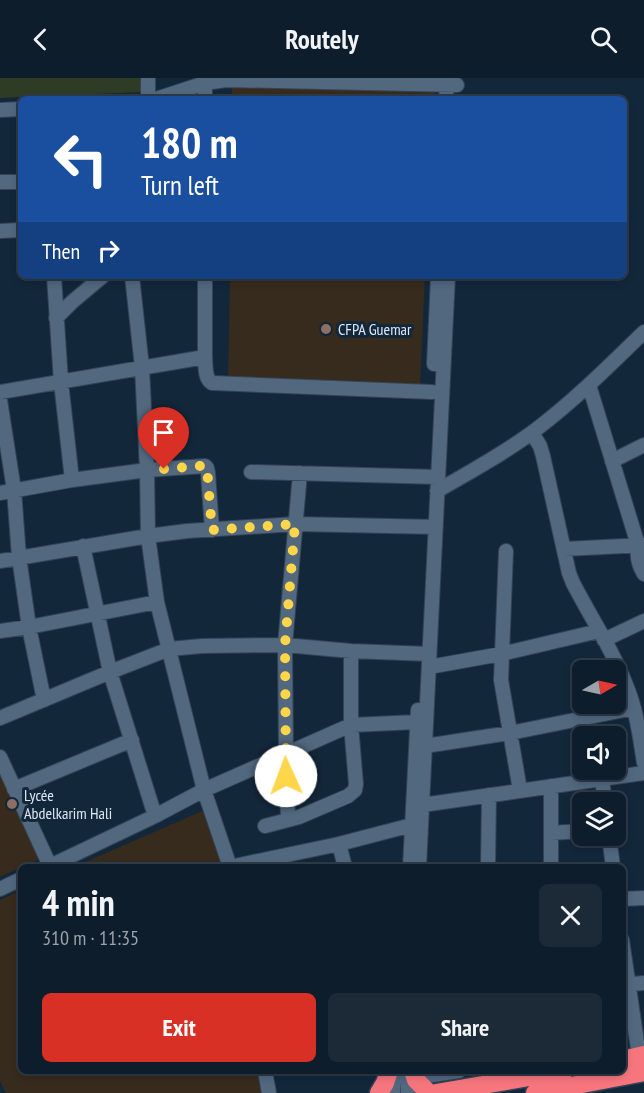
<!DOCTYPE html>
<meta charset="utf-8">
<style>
body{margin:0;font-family:"PT Sans Narrow",sans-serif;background:#1c2a38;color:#f1f3f6;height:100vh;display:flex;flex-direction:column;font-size:22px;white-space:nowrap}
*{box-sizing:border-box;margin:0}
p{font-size:20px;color:#9ba2a9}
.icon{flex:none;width:33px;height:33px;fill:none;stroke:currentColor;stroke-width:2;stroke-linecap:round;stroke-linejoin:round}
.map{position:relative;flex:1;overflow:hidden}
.drawer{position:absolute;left:18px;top:786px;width:608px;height:210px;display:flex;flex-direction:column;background:#0e1d2c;border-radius:9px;box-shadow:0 3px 9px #0003,0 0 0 2px #2e3b48}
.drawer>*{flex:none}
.guide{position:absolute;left:18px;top:18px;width:609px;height:183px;border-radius:9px;box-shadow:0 3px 9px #0003,0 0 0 2px #2e3b48;background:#1a4fa0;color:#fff;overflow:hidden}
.needle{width:39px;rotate:81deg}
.fabs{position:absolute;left:572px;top:582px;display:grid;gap:12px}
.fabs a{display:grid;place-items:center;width:54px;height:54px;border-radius:9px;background:#0e1d2c;box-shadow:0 3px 9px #0003,0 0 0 2px #2e3b48;font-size:30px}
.pin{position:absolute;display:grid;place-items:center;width:51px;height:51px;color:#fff;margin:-62px -26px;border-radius:50% 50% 50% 0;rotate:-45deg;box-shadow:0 0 6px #0007}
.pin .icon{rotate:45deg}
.me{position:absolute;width:66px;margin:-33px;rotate:358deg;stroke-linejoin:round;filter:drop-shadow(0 0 4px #0008)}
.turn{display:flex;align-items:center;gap:21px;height:126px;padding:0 24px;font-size:27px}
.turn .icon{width:78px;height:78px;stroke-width:2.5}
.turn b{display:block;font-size:42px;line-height:51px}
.then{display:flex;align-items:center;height:57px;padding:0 24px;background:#0003;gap:12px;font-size:22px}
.round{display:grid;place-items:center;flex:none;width:63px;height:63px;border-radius:9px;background:#1c2a38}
.head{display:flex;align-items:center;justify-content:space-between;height:102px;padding:0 24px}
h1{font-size:36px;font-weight:600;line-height:45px}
.button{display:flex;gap:12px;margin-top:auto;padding:12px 24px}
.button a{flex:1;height:69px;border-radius:9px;background:#d93025;color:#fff;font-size:24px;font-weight:600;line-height:69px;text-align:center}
.button a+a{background:#1c2a38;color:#f1f3f6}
header{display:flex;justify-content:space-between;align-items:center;height:78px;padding:0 24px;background:#0e1d2c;font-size:27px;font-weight:600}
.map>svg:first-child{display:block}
.education{fill:#362b1c}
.green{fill:#2e3c26}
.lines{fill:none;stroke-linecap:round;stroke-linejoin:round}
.minor-casing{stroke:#354355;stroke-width:16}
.highway-casing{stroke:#354355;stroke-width:21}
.minor{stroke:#51687f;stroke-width:14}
.highway{stroke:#f7767e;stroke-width:18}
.route{stroke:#ffd54a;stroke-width:10;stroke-dasharray:0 18}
.education-dot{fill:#8d6e63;stroke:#13273b;stroke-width:2}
.labels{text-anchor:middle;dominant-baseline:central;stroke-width:6;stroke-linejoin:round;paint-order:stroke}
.poi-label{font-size:16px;fill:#dbe8f6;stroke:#13273b;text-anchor:start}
</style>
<header><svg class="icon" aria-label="back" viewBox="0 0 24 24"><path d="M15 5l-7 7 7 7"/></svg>Routely<svg class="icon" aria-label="search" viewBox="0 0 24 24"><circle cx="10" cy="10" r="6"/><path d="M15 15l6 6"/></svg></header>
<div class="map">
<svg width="644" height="1015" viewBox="0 0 644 1015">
<rect width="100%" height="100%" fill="#13273b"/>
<path class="education" d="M232,9L435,13V21H232Z
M230,198H425L420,308L228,303Z
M0,673L46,778L0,799Z
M216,727L233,789H74Z
M21,812V993H270L273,1015H6L0,1003V822Z"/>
<path class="green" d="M0,0H144V14L0,20Z"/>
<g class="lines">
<g class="minor-casing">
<path id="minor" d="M205,5V21
M148,21V0
M156,21L205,5L226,2L457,7
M446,21L447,0
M0,32L21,31
M0,104H21
M0,153L21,152
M54,198L61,304L72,402
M132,198L142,289L147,392L148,458L157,524L204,712L230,789
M56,240L72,224L103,198
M205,279C206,288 204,300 212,305L432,314
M434,286L438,198
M589,307L638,467C637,479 638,486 644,496
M0,314L205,279V198
M0,322L14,412L19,479L29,549L44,622
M532,355L540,368L543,378L569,495L573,505C591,540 614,574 628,612C637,635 640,660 644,685
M612,383L644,367
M251,394L438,399
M437,413C471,393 507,374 538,350C576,321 610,287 644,254
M0,415L72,402L147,392L205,388L207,390L208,395L212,452
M564,471L644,467
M506,473L501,602L520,712
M0,483L148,458L187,453L295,446L436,449
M0,553L29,549L157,524
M604,562L644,543
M429,589L501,576L599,553
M0,640L110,594L83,468
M425,668L510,655L634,630
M0,679L50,788
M602,701L605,724
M551,708V789
M14,711L132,662
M422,727L644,695
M155,738L110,594L169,571L202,568L285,567L351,573L429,576
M288,741L286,676L285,567L300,395
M265,748L299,739L348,718L355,712L356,706L351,647V573
M551,755L582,753
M609,758L613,789
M339,766L345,789
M48,789L155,738L204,712L351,647L417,644
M230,789L339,766L412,747
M410,789L418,632
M419,789L448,198
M488,789L489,717
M0,811L21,801
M622,821L644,820
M622,862L639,978
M622,907L644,905
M265,993L269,1015
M407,993L408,1015
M423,993L427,996L432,997L459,993
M393,1015L394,993"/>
</g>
<g class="highway-casing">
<path id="highway" d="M622,982L644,977
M413,993L416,1002L429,1015
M379,1015L385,1005L389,993
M436,1015L564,993
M535,1015L644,994"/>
</g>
<use href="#minor" class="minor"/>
<use href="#highway" class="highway"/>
</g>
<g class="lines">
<path class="route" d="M164,391L200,388H205L207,390L212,452L295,446L285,567L286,698"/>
</g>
<g class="education-dot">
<circle cx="326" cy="251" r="6"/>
<circle cx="12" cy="726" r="6"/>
</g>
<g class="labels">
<g class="poi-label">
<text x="338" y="251">CFPA Guemar</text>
<text x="24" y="717">Lycée<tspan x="24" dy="18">Abdelkarim Hali</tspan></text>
</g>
</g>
</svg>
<div class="fabs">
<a><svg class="needle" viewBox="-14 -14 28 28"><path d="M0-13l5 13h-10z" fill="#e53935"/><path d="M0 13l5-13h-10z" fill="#9ba2a9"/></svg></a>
<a><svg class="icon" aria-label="sound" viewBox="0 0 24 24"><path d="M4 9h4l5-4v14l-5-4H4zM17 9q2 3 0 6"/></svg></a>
<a><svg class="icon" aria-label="layers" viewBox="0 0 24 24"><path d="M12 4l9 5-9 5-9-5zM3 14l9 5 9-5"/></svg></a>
</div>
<div class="pin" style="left:164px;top:391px;background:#d93025"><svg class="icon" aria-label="arrive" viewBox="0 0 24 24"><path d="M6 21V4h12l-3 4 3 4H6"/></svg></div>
<svg class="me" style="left:286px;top:698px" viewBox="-20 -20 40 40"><circle r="19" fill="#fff"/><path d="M0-13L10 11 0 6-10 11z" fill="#ffd54a"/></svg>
<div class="guide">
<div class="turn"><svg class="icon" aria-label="left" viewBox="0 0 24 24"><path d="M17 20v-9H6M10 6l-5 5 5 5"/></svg><div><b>180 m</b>Turn left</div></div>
<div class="then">Then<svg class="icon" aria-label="right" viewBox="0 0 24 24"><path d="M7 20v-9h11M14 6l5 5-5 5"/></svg></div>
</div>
<section class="drawer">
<div class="head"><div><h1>4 min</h1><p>310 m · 11:35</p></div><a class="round"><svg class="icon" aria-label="close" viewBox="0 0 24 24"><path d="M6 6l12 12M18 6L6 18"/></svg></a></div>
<div class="button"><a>Exit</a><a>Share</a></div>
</section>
</div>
